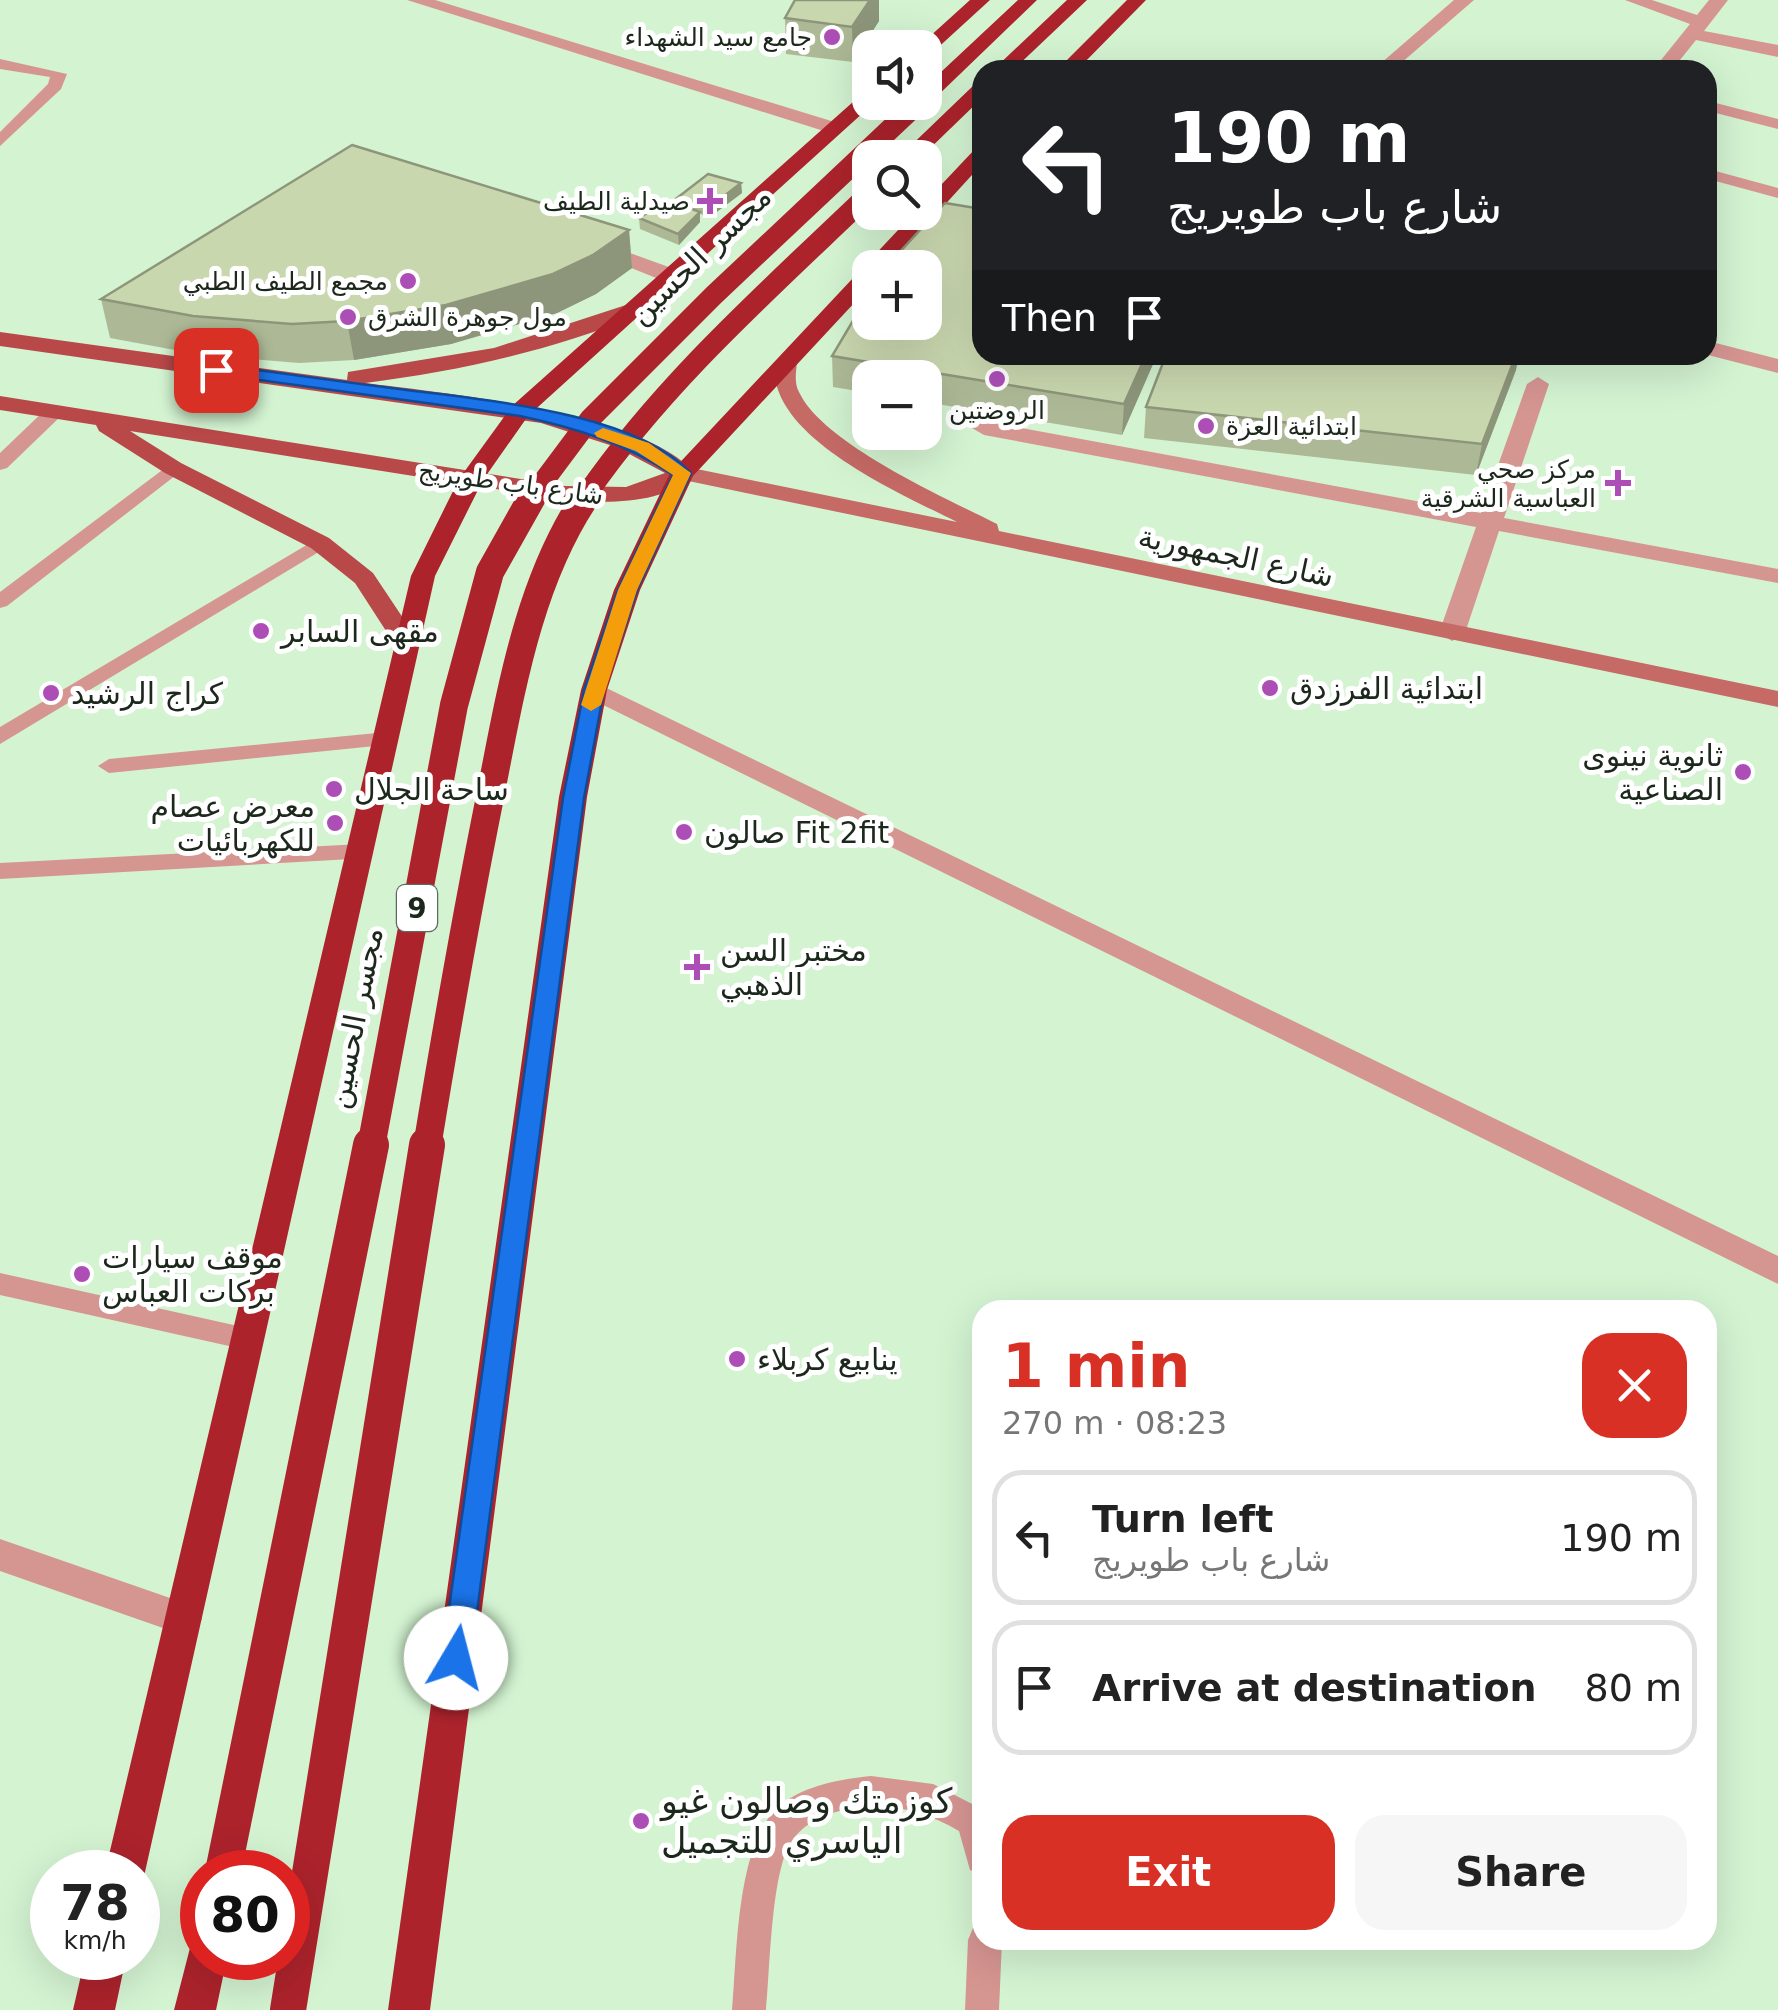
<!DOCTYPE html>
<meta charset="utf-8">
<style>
body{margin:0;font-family:"DejaVu Sans","Noto Sans Arabic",sans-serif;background:#f6f6f6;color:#222;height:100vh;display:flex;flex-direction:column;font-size:38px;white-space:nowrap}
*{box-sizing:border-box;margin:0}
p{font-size:32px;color:#767676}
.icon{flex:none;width:55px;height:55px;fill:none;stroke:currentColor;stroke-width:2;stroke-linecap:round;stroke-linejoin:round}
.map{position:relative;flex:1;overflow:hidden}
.drawer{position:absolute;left:972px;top:1300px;width:745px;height:650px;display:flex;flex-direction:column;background:#fff;border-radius:30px;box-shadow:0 10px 40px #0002}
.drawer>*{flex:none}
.top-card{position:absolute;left:972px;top:60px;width:745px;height:305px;border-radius:30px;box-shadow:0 10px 40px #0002;background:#202124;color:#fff;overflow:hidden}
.buttons{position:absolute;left:852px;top:30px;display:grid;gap:20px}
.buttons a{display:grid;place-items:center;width:90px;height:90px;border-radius:20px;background:#fff;box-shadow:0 10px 40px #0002;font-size:50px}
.speed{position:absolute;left:30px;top:1850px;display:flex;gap:20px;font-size:50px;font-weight:700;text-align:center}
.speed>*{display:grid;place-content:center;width:130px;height:130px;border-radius:50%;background:#fff;box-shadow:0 10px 40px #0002;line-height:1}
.speed small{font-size:25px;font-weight:400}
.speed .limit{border:15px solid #d22;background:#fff;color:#111}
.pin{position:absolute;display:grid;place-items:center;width:85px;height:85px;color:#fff;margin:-42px;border-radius:20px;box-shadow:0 5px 15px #0006}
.me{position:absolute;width:110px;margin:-55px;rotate:8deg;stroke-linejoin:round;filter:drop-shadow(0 0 8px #0008)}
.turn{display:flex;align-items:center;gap:35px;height:210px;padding:0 30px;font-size:45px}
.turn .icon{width:130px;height:130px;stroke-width:2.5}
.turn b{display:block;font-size:70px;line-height:85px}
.then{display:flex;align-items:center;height:95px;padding:0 30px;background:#0003;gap:20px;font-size:38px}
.round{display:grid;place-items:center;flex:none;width:105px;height:105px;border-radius:30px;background:#f6f6f6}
.headline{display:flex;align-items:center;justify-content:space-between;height:170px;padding:0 30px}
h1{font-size:60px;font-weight:800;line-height:75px;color:#d93025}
.cta{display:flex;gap:20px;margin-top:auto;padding:20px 30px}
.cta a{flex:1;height:115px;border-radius:30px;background:#d93025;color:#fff;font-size:40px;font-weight:800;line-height:115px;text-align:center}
.cta a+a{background:#f6f6f6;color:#222}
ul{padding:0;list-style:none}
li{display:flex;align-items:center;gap:30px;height:135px;margin:0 20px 15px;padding:0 10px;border:5px solid #e0e0e0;border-radius:30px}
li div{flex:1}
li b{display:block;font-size:38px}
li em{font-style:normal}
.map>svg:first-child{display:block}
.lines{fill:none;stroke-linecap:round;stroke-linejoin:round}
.lane{fill:#d59591;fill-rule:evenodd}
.street{fill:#d59591;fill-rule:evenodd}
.secondary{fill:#c66a66;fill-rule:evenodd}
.primary{fill:#b94848;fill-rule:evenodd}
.highway{fill:#ac232c;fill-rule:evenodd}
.highway-bridge-far2{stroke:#ac232c;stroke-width:21}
.highway-bridge-far1{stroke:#ac232c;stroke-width:28}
.highway-bridge{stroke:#ac232c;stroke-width:36}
.wall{fill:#adb996}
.shaded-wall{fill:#8d967a}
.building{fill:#c9d7af;stroke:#8d967a;stroke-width:2.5}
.route{fill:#1a73e8;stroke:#114b97;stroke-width:2.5}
.slow{fill:#f59e0b}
.poi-dot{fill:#ad4eb7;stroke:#fff;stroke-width:4}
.labels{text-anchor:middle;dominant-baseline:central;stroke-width:10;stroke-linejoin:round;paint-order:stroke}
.far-poi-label{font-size:25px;fill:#1c281c;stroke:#fff;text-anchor:end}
.far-street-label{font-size:25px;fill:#1c281c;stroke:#fff}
.shield{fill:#fff;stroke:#606860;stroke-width:2.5}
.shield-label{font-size:28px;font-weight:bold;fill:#1c281c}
.street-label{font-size:30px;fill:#1c281c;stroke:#fff}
.poi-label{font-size:30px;fill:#1c281c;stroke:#fff;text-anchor:start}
.near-poi-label{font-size:35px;fill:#1c281c;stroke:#fff;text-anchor:start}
</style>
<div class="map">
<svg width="1778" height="2010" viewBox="0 0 1778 2010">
<rect width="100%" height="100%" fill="#d3f3d1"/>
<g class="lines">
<path class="lane" d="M0,59L67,74L61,89L0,146V132L48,84L50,77L0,69Z
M1708,101L1778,119V129L1708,111Z
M1708,169L1778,188V198L1708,179Z
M54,406L64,412L61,416L7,468L0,470V453L47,408Z
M173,462L180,464V472L7,606L0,608V592Z
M320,537L330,543L327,547L0,744V727Z
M387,732L398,739L395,744L109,773L98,766L109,759Z
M361,844L369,846L373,852L369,858L0,879V863Z
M0,1273L247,1328L257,1331L261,1339L257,1347L247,1350L0,1295Z
M871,1776L933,1784L982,1809V1875L970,1870L959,1831C925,1811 897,1804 857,1808C831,1811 806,1820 791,1842C771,1873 770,1971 766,2010H732C737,1956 736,1847 777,1808C801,1786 840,1779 871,1776Z
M982,1924V1940H1002L999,2010H965L968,1940L973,1928Z"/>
<path class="street" d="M407,0H435L841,124L844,128L834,134L827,132Z
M1454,0H1474L1393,70H1373Z
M1625,0H1652L1697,15L1709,0H1728L1704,31L1778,45V57L1696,40L1672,70H1653L1690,24Z
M594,240L677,270L680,275L677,280H661L587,250L584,246L587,242Z
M1708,341L1778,359V373L1708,355Z
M1538,377L1549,384L1504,518L1778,569V583L1499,531L1465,633L1452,641L1439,633L1476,527L984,435L972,428L984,421L1481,513L1527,384Z
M594,682L1778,1256V1284L585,696L581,690L585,684Z
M0,1539L196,1607L202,1619L196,1631L183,1635L0,1571Z"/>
<path class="secondary" d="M786,355L797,362C796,372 794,383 799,392C823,444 946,498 997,524L999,531L1778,691V707L674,478L670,473L682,466L957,522C902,494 765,436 775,362Z"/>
<path class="primary" d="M629,304L637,306L640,311L637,316C549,351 459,371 365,383C442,393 644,412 694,473C665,506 605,503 565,500L130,431L181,463L329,538L373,573L421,645L408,653L399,651L355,583L311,548L165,473L99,431L96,425L0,410V396L565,486L626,487L665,473L616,447L541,423L0,346V332L347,380L348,372L494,348Z"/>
<path class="highway" d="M970,0H990L932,53L925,55V48H917Z
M1018,0H1037L932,101L925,103L924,102L925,87Z
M1067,0H1087L1013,70H993Z
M1127,0H1146L1077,70H1057Z
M982,82V98L920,158H898L975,84Z
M870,91V102H875L528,416L483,480L435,576L145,1872L138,1886V1872H105L411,576L459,479L512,406L863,93Z
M982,147V164L887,268H870V286L693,476L640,590L607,690L587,797L430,2010H388L559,797L581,690L614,590L670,473L915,212H925V202L975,149Z
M202,1939V1958H227L216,2010H174L191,1944Z
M85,1958H126L115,2010H73Z"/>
<path class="highway-bridge-far2" d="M534,494L590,419L714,295L919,102
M587,494C665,381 771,288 870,193"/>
<path class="highway-bridge-far1" d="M371,1147L454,705L490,572L535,492
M427,1147C446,1031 466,917 489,802C510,697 527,581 589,492"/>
<path class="highway-bridge" d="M223,1872L371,1145
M288,2010L427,1145"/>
</g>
<path class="wall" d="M795,0H879V21L853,62L786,54L785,18Z
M741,183L742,193L710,217L700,214V222L679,245L640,229L639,218L678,204L677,198Z
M629,230L632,268L596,294L557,313L451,344L354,360L299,363L202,355L110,338L101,299Z
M1157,355L1122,435L925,402V378H870V393L833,387L832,356Z
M1516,370L1476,475L1144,438L1146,407Z"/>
<path class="shaded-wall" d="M870,0H879V21L853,62L852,27Z
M741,183L742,193L710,217V207Z
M700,212V222L679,245L678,234Z
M629,230L632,268L596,294L557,313L451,344L354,360L347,321Z
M1146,355H1157L1122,435L1124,404Z
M1516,355H1519L1516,370L1476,475L1482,444Z"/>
<path class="building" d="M795,0H870L852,27L785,18Z
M352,145L629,230L593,255L553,274L446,305L347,321L292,324L193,316L101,299Z
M708,174L741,183L710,207L677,198Z
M668,200L700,212L678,234L639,218Z
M945,203L982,209V355H1146L1124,404L832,356L870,292V322H925V268H885Z
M1166,355H1516L1482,444L1146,407Z"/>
<path class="route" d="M216,364C277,373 338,381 399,389C481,400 633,411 691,473L637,590L604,690L584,798L471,1658L467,1667L456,1671L446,1667L442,1658L563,798L584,690L618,590L673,475C625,443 576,428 520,416L209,373L207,370Z"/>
<path class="slow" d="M603,428L649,443L691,473L637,590L601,705L591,711L581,705L618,590L673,475L636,451L597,437L594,433Z"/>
<g class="poi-dot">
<circle cx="832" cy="37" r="10"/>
<path d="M705 186h10v10h10v10h-10v10h-10v-10h-10v-10h10z"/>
<circle cx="408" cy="281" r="10"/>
<circle cx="348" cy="317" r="10"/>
<circle cx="997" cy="379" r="10"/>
<circle cx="1206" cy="426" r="10"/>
<path d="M1613 468h10v10h10v10h-10v10h-10v-10h-10v-10h10z"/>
<circle cx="261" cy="631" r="10"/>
<circle cx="1270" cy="688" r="10"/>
<circle cx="51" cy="693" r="10"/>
<circle cx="1743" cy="772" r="10"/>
<circle cx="334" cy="789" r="10"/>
<circle cx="335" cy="823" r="10"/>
<circle cx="684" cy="832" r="10"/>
<path d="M692 952h10v10h10v10h-10v10h-10v-10h-10v-10h10z"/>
<circle cx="82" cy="1274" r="10"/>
<circle cx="737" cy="1359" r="10"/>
<circle cx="641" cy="1821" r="10"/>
</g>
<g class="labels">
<g class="far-poi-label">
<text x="812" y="37">جامع سيد الشهداء</text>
<text x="690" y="201">صيدلية الطيف</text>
<text x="388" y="281">مجمع الطيف الطبي</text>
<text x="368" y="317" text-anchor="start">مول جوهرة الشرق</text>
<text x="997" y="410" text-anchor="middle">الروضتين</text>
<text x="1226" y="426" text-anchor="start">ابتدائية العزة</text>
<text x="1596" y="469">مركز صحي<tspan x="1596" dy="29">العباسية الشرقية</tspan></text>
</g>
<g class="far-street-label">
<text transform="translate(511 483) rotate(8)">شارع باب طويريج</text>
</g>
<rect class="shield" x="397" y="885" width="40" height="46" rx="8"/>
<g class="shield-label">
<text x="417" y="908">9</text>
</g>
<g class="street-label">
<text transform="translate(700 255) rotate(-44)">مجسر الحسين</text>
<text transform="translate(1236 556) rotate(12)">شارع الجمهورية</text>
<text transform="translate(355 1018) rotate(-79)">مجسر الحسين</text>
</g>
<g class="poi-label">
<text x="281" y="631">مقهى السابر</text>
<text x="1290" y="688">ابتدائية الفرزدق</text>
<text x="71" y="693">كراج الرشيد</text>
<text x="1723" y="755" text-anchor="end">ثانوية نينوى<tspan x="1723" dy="34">الصناعية</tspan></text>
<text x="354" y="789">ساحة الجلال</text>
<text x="315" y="806" text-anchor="end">معرض عصام<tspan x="315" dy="34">للكهربائيات</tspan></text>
<text x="704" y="832">صالون Fit 2fit</text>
<text x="720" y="950">مختبر السن<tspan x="720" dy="34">الذهبي</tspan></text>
<text x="102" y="1257">موقف سيارات<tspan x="102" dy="34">بركات العباس</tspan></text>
<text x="757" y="1359">ينابيع كربلاء</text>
</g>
<g class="near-poi-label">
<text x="661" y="1801">كوزمتك وصالون غيو<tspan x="661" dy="40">الياسري للتجميل</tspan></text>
</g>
</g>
</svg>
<div class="buttons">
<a><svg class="icon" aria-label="sound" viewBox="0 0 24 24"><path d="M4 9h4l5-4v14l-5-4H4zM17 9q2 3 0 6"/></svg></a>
<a><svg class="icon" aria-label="search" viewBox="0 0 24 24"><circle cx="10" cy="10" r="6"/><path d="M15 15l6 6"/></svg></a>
<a>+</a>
<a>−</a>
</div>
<div class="speed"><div>78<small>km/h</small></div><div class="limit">80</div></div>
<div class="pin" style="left:216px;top:370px;background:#d93025"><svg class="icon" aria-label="arrive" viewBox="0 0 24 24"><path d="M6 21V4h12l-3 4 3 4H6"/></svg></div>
<svg class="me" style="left:456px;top:1658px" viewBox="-20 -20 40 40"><circle r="19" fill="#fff"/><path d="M0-13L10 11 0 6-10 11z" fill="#1a73e8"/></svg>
<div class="top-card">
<div class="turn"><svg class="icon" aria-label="left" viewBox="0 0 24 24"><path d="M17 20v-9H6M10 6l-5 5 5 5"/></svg><div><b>190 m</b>شارع باب طويريج</div></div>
<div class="then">Then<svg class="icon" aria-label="arrive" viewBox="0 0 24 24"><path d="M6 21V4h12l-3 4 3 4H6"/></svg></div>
</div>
<section class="drawer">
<div class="headline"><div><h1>1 min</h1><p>270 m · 08:23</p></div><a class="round" style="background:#d93025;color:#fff"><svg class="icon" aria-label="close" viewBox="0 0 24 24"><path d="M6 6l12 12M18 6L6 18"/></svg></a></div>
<ul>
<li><svg class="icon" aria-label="left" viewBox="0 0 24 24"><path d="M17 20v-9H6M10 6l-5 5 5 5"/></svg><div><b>Turn left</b><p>شارع باب طويريج</p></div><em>190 m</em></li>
<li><svg class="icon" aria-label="arrive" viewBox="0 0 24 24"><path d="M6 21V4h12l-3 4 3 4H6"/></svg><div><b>Arrive at destination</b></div><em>80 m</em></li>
</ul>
<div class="cta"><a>Exit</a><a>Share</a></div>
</section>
</div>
